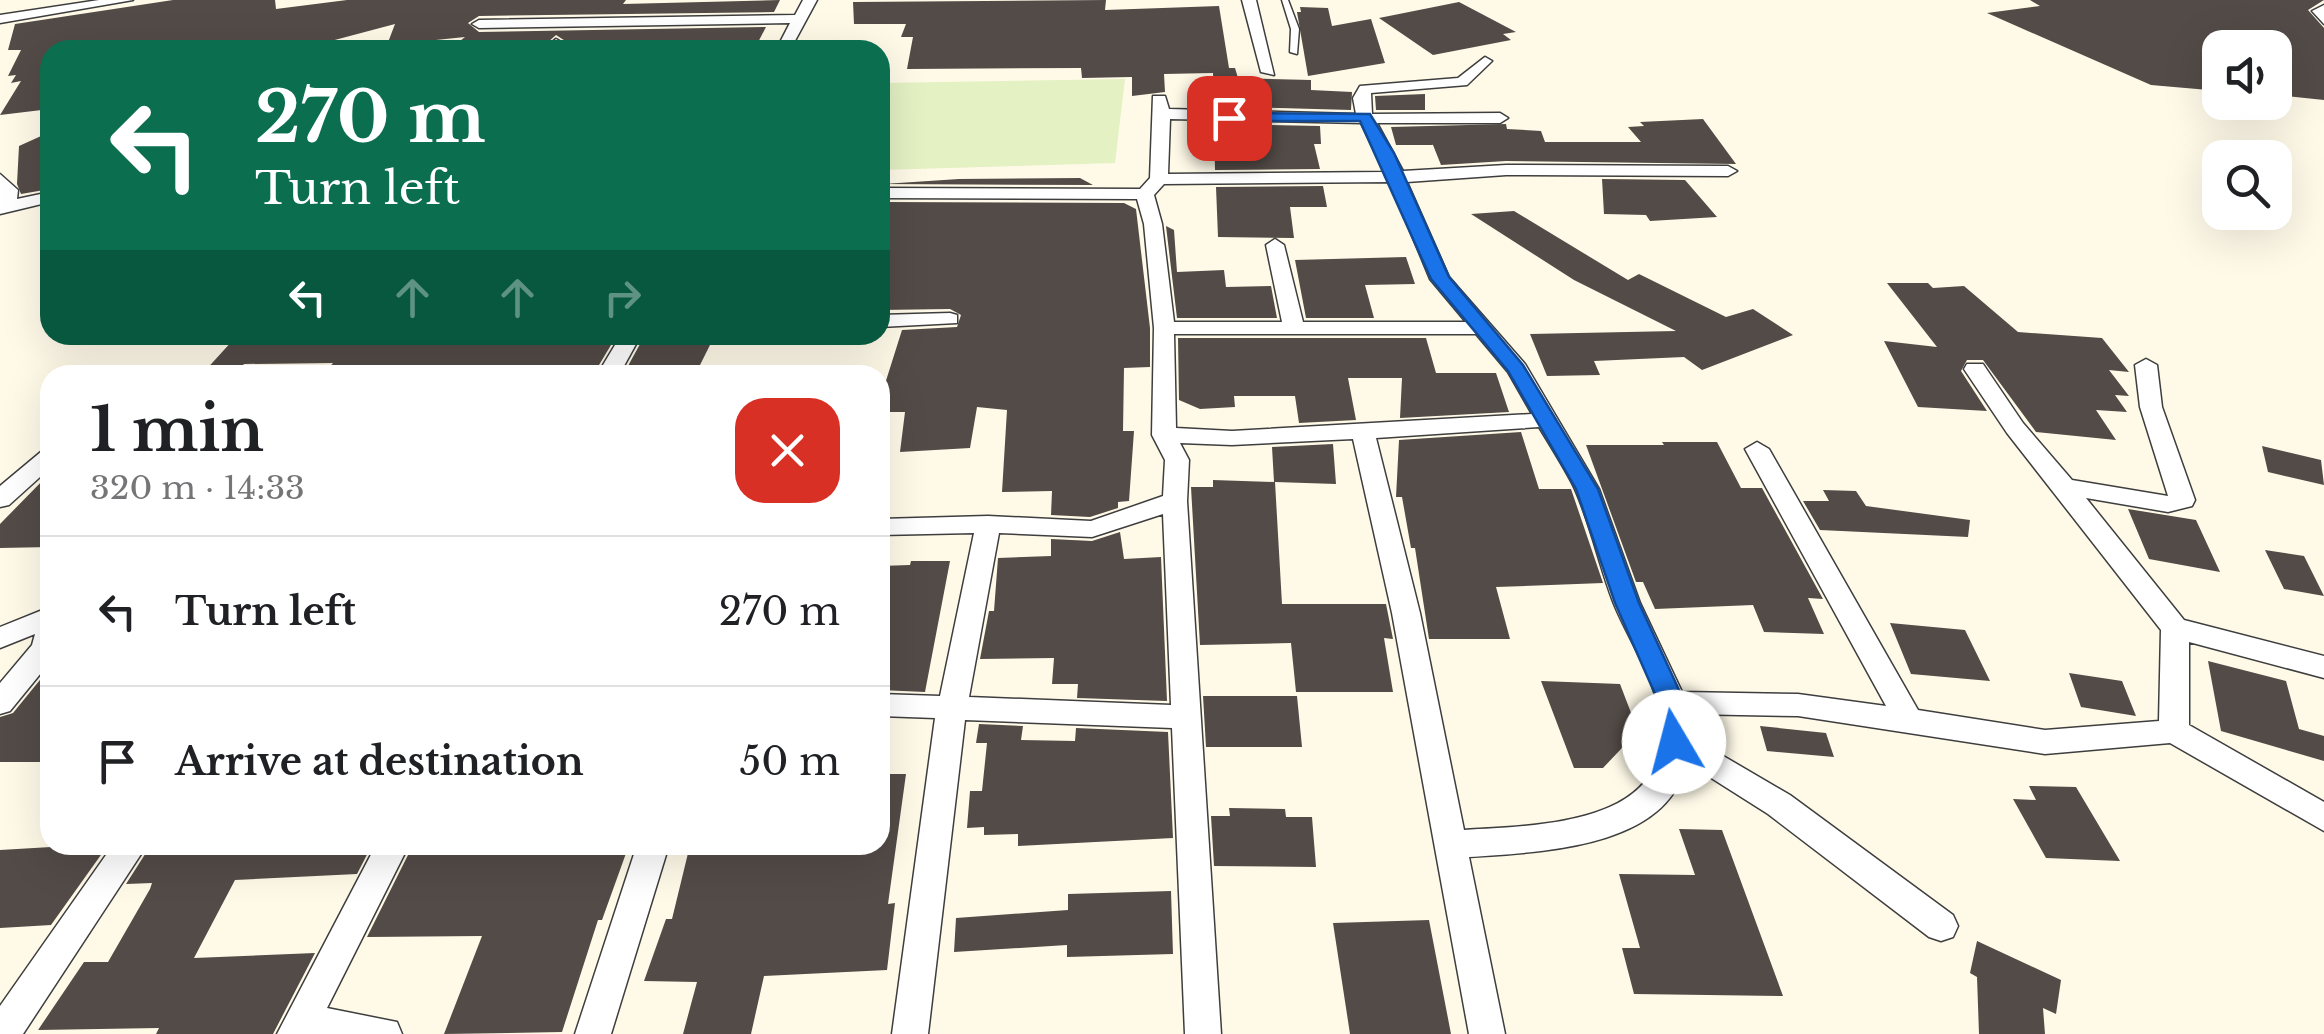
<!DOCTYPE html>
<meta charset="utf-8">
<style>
body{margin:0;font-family:"Libre Baskerville",serif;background:#f6f6f6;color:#202124;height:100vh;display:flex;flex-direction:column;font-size:38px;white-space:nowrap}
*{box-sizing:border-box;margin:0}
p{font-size:32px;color:#757577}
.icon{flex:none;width:55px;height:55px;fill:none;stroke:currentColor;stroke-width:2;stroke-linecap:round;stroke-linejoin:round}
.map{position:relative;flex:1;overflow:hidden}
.side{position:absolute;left:40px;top:365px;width:850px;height:490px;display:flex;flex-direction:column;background:#fff;border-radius:30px;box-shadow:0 10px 40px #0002}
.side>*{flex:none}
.guide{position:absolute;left:40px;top:40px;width:850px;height:305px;border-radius:30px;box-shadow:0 10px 40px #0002;background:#0b6e4f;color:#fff;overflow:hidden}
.fabs{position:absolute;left:2202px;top:30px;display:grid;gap:20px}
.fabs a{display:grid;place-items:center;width:90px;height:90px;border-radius:20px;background:#fff;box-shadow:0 10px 40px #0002;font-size:50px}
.pin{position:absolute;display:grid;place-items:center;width:85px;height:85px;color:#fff;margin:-42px;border-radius:20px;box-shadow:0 5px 15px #0006}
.me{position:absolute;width:110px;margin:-55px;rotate:352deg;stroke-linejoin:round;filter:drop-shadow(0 0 8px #0008)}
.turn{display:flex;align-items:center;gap:35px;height:210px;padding:0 50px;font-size:45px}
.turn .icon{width:130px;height:130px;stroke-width:2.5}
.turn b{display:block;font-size:70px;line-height:85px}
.lanes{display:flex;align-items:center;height:95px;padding:0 50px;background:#0003;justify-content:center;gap:50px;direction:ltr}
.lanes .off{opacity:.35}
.round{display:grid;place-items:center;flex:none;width:105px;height:105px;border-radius:30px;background:#f6f6f6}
.headline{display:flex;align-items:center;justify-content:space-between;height:170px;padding:0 50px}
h1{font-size:60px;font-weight:700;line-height:75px}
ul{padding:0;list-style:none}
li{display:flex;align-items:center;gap:30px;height:150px;padding:0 50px;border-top:2px solid #e0e0e0}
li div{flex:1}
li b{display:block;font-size:38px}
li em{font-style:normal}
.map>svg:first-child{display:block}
.pitch{fill:#e3f1c3}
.building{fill:#534b47}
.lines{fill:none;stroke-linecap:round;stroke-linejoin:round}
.lane-casing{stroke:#3e3e3e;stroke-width:3}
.street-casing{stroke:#3e3e3e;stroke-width:3}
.lane{fill:#fff;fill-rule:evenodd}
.street{fill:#fff;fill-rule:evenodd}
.route{fill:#1a73e8;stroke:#114b97;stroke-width:2.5}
</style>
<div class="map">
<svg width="2324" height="1034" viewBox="0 0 2324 1034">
<rect width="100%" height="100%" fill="#fffae8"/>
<path class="pitch" d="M1125,79L1115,163L880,170V83Z"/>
<path class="building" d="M173,0H275L276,9L347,0H626L623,4L780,0L774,12L479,16L468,23L479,32L766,27L754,50H563L567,42L556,35L539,50H472L477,45H455L465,37L387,45L395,24L297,50H121V44L50,50V109L0,115L21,81L11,83L16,75L8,76L21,50H8L15,24Z
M1106,0L1105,10L1219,6L1229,68H1235L1238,78L1311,80V90L1352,92L1351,110L1214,106L1213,73L1164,74L1165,92L1132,96V77L1082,78L1081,68L907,69L913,37H901L906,24H854L853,2Z
M2030,0H2324L2308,10L2324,28V100L2275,95V48H2220V91L2151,85L1987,13L2040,6Z
M1459,2L1516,32L1503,34L1511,40L1433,55L1379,18Z
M1300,7L1328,8L1332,26L1371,19L1385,63L1308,76L1297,12H1301Z
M1425,94V110H1376L1375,96Z
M1703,119L1736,164L1506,161L1441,165L1429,135L1433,145H1396L1391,127L1506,124L1507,129L1541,131L1545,142H1641L1628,127L1644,126L1640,122Z
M1214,124L1320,126L1321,144H1314L1320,169L1215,170Z
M50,132V189L21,194L17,184L19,146Z
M1080,178L1093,185L883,184L959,179Z
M1602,179L1685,180L1717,217L1650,221L1646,215L1604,214Z
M1323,186L1327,207H1290L1294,238L1218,237L1216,187Z
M881,202L1124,203L1136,209L1150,328V367L1124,368L1123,431H1134L1129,501L1118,502V508L1090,517L1051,515L1052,491L1002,492L1007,410L977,407L970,448L900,452L905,412H880V387H884L902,330L957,327L961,315L950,309L880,310Z
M1514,211L1628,280L1639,274L1726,317L1753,309L1793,335L1702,370L1684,357L1594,361L1600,375L1547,376L1530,334L1676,331L1574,280L1471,214Z
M1166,226L1174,230L1177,272L1224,270L1226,287L1271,286L1277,318H1177Z
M1406,257L1415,284L1365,285L1374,318H1306L1295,260Z
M1887,283H1928L1933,288L1964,286L2018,332L2102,338L2129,372L2109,370L2129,396L2115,395L2127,412L2096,410L2116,440L2036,432L1983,360H1967L1961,371L1987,411L1918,407L1884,341L1937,347Z
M330,335L435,337L430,344L534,340L537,335H617L593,375H323L333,363L244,364L237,372L203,373L234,339Z
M645,335H715L695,375H623Z
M1178,338H1426L1436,373H1496L1509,412L1400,418L1402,378H1348L1356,420L1299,423L1295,396H1234L1235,407L1200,409L1179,400Z
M1521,432L1539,489H1571L1603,583L1496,587L1510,639H1429L1415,548H1411L1402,497H1396L1399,440Z
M1662,442H1717L1741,488H1762L1823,599L1808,598L1824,634L1764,632L1753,605L1655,609L1643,582H1636L1586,445H1664Z
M1333,444L1336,484L1275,482L1282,604H1386L1393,639L1384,638L1393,692H1296L1291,643L1200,645L1191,487H1213V480L1274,482L1272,447Z
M2262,446L2321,460L2324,485L2268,472Z
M50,473V547L0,548V524Z
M1823,490L1856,491L1866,506L1970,520L1968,537L1820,530L1803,501H1829Z
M2128,509L2196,520L2220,572L2149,559Z
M1120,532L1124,559L1161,557L1167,701L1077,698L1078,684H1052L1054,658L980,659L989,611H994L998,558L1051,556V539L1092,541Z
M2265,550L2304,556L2324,596L2284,589Z
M911,561H950L925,692L880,690V566L910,565Z
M1890,623L1965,630L1990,681L1911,674Z
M2208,661L2286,681L2299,729L2324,736V761L2221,731Z
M2069,673L2122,681L2136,716L2081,707Z
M50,674V762H0V717L13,713L44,675Z
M1541,681L1620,684L1638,731L1603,768H1574Z
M1203,696H1297L1302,747H1206Z
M979,724L1023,726L1021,740L1075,741L1076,728L1168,732L1173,838L1018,846V834L984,835V827L967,828L970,791H982L987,743H976Z
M1760,726L1826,733L1834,757L1767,751Z
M880,774H906L888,904L895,903L887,970L764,976L751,1034H683L697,982L644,981L666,919H672L690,845H882Z
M2029,786L2076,787L2120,861L2046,858L2013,799L2036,800Z
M1229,808L1285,809L1286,817H1312L1316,867L1214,866L1211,816H1230Z
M1679,829L1722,830L1783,996L1634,994L1622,948H1640L1619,874L1695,875Z
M85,845H108L51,925L0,928V850Z
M151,845H372L357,874L235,880L194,958L315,953L273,1034H156L159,1028L38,1030L84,962H108L150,889L152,883L126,884Z
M527,845H629L602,920H598L562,1032L444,1034L482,936L367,937L410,851H525Z
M1171,891L1173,954L1067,957V945L954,952L956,918L1068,910V894Z
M1429,920L1451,1034H1350L1333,923Z
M1977,941L2061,980L2056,1014L2043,1008L2045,1034H1979L1977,977L1970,973Z"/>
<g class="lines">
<g class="lane-casing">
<path id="lane" d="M1282,0H1288L1299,29L1297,54L1290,52L1291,29Z"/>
</g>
<g class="street-casing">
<path id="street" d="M99,0H133L0,23V15Z
M803,0H817L790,50H776L790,23L479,28L472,24L479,20L795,15Z
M1242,0H1256L1274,75L1261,72Z
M2324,5V24L2312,11Z
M556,39L563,43L558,50H543Z
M1485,57L1492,61L1467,85L1371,93L1372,114L1500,113L1508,118L1500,123H1377L1403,171L1506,165L1728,166L1737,171L1728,176L1506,175L1407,182L1449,277L1525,364L1599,489L1640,603L1682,692L1798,694L1886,706L1745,449L1757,442L1769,449L1918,710L2045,730L2159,721L2161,630L2007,433L1964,369L1967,364H1983L2023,423L2072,480L2168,496L2140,407L2135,365L2146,359L2157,365L2162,407L2195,500L2192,506L2168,512L2086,498L2184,620L2324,656V678L2189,642V725L2324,802V831L2170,743L2045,754L1798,716L1687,714L1689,736L1790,795L1953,915L1958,926L1953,937L1941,941L1929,937L1768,814L1686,762C1670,849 1538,852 1469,857L1505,1034H1469L1392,613L1353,439L1232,445L1180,443L1189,460L1187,501L1221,1034H1185L1172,728L965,720L928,1034H892L935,718L880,716V694L940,696L974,533L880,535V519L988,516L1091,521L1163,496L1165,460L1152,435L1154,328L1144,224L1137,199L880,198V188L1140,189L1150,178L1153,96H1165L1169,109L1356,114L1353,98L1360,86L1458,78ZM1170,119L1361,123L1385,172L1168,174ZM1390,182L1430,279L1466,322H1303L1284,245L1275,239L1266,245L1282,322H1174L1162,224L1154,195L1164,184ZM1174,334H1476L1508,372L1532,414L1232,431L1176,428ZM1539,427C1551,447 1564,467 1574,487C1591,524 1599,566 1614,604C1627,636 1649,668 1657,702C1688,825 1543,825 1464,830L1420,613L1376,438ZM1163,514L1171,705L969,697L999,533L1092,537Z
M0,174L18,190L17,199L50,192V202L0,214Z
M950,313L957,315V323L880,327V315Z
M621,335H641L619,375H597Z
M50,449V468L9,505L0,507V486L42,451Z
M50,607V662L10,711L0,714V683L32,645L35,634L0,648V627Z
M113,845H147L23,1034H0V1006Z
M376,845H409L327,1008L397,1022L402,1034H277Z
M637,845H669L611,1034H575Z"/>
</g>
<use href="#lane" class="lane"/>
<use href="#street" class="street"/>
</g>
<path class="route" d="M1229,113L1370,114L1394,153L1449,277L1523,365L1598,489L1639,603L1685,703L1688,742L1684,750H1665L1659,703L1615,603L1576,489L1508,371L1431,279L1360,121H1224L1221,118Z"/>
</svg>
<div class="fabs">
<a><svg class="icon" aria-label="sound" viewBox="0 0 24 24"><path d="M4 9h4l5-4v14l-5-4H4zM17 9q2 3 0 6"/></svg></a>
<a><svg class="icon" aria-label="search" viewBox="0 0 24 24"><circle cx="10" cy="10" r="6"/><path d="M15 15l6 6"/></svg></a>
</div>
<div class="pin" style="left:1229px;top:118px;background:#d93025"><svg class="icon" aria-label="arrive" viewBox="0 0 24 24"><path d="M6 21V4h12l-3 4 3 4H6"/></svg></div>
<svg class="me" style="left:1674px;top:742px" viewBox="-20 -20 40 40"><circle r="19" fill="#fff"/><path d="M0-13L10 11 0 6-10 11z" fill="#1a73e8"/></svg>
<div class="guide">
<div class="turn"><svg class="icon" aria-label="left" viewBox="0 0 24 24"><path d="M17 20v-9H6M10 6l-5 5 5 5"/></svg><div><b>270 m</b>Turn left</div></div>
<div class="lanes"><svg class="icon" aria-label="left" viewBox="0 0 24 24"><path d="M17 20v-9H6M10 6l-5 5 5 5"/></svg><svg class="icon off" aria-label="ahead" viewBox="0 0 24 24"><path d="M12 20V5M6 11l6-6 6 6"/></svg><svg class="icon off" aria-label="ahead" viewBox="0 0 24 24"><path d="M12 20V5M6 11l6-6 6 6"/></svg><svg class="icon off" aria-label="right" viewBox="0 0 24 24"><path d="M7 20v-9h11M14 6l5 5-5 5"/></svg></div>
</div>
<section class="side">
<div class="headline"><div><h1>1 min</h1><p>320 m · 14:33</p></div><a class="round" style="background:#d93025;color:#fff"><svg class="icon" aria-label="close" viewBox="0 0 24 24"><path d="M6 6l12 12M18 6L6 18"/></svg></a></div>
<ul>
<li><svg class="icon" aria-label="left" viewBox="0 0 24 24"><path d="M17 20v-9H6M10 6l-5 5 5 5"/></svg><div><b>Turn left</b></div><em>270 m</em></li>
<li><svg class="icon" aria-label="arrive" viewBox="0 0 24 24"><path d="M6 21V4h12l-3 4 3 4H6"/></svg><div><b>Arrive at destination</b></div><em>50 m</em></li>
</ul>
</section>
</div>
